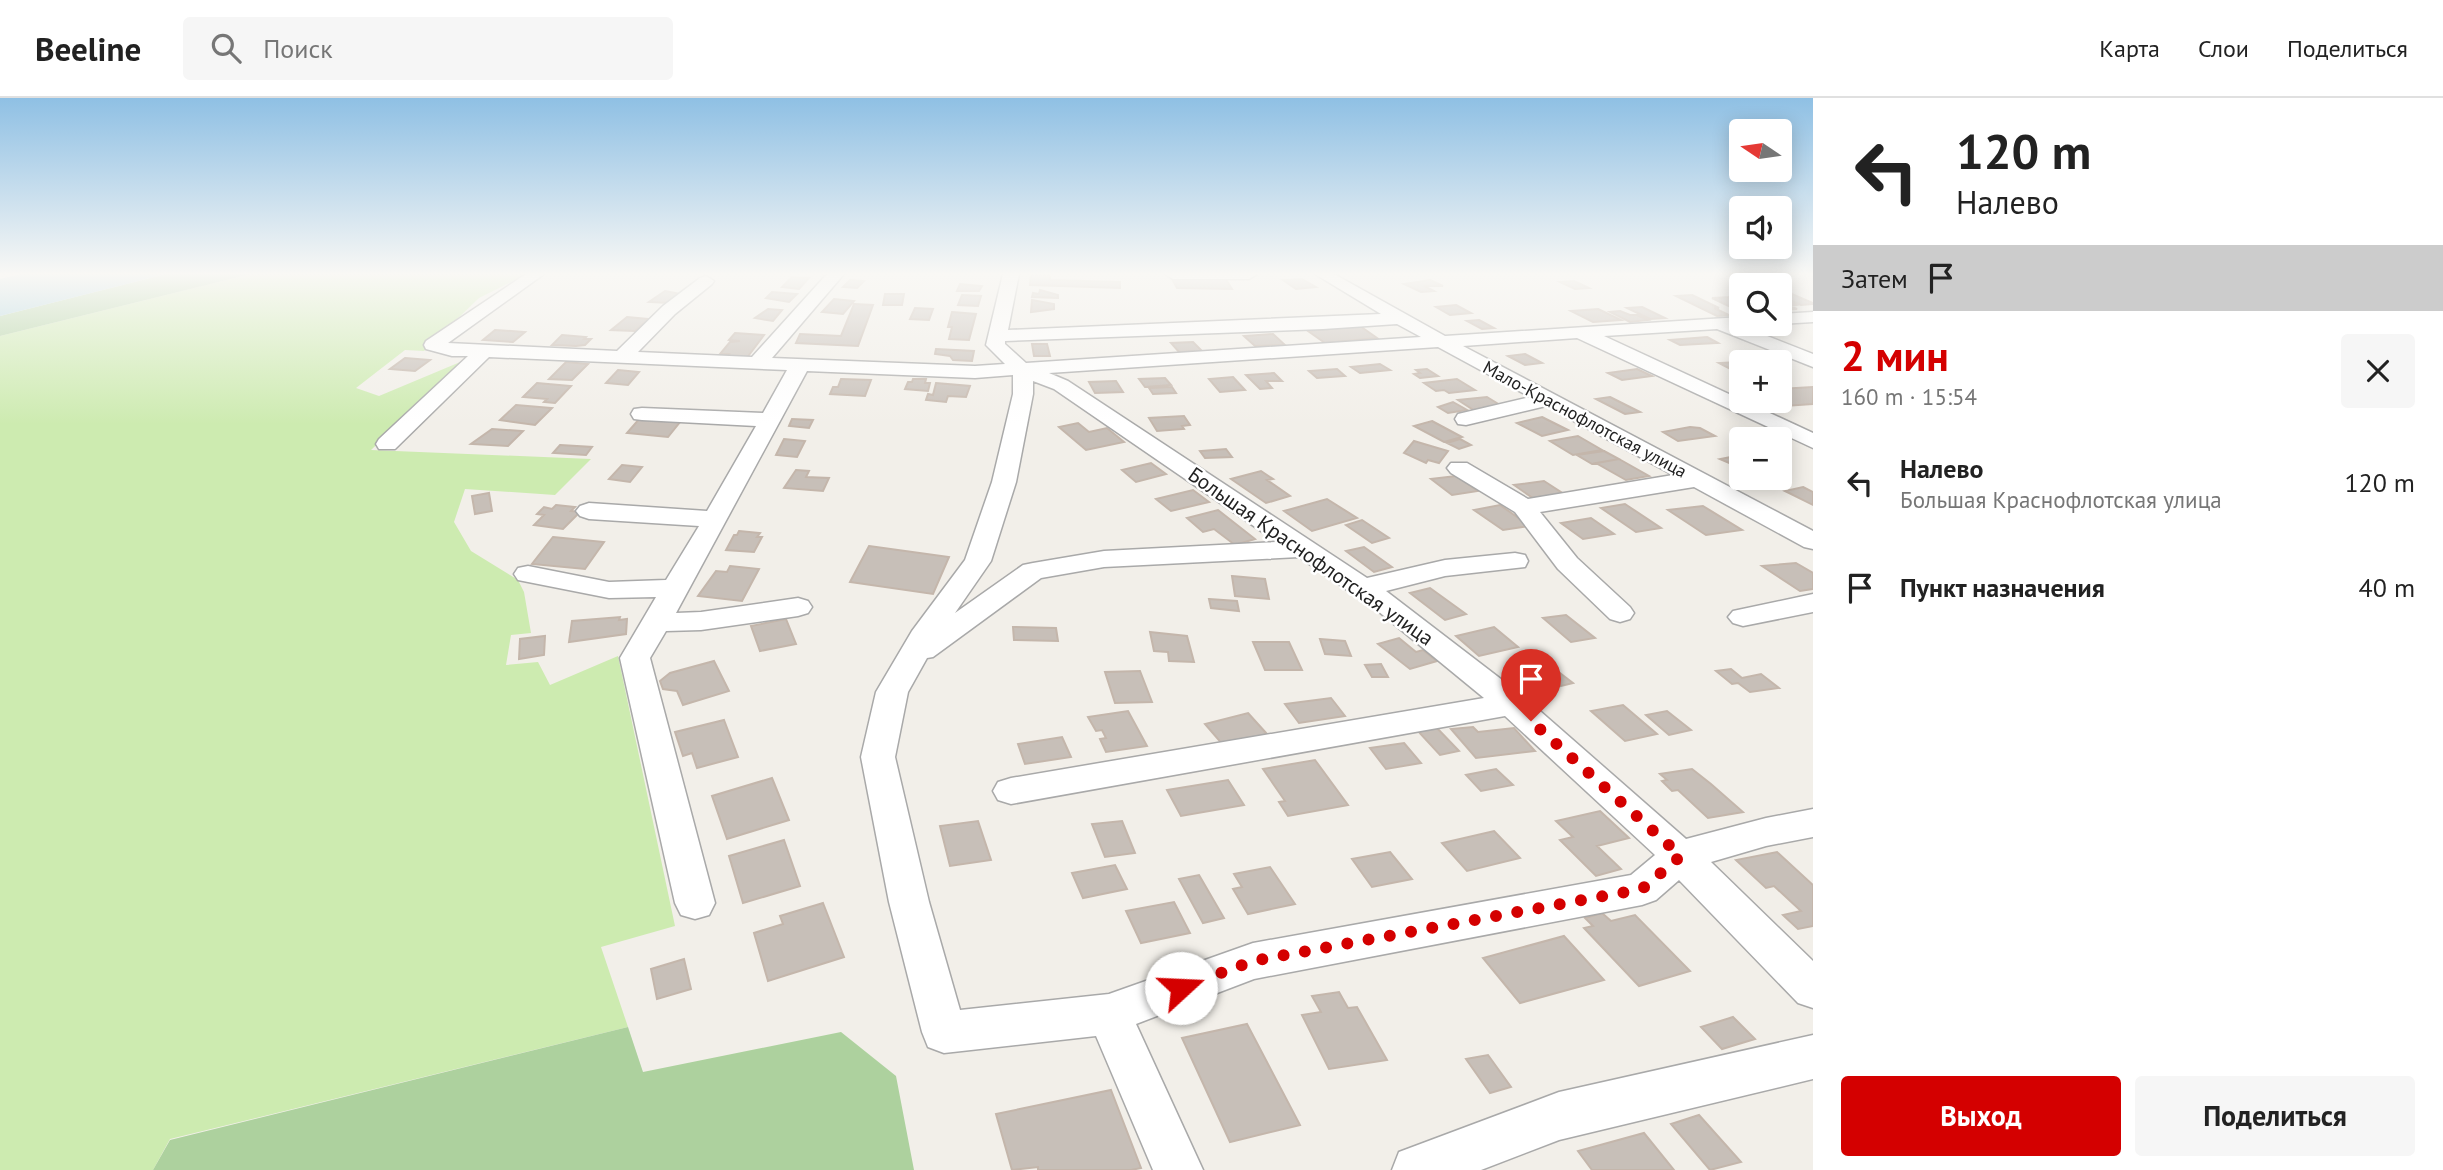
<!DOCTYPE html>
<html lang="ru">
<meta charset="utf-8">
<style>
body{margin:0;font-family:"PT Sans",sans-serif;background:#f6f6f6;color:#222;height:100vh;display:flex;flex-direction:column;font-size:26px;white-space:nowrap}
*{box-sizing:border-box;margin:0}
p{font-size:23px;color:#767676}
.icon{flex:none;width:38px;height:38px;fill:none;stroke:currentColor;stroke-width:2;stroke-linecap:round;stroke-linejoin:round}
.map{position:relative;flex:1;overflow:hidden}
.side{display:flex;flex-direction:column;background:#fff;width:630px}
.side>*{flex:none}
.top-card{background:#fff;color:#222;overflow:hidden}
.needle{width:46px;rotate:283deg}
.fabs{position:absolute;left:1729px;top:21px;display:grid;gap:14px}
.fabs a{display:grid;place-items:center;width:63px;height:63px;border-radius:7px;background:#fff;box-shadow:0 4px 18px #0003;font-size:35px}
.pin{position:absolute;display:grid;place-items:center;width:60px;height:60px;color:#fff;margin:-72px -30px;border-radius:50% 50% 50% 0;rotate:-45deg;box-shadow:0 0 7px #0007}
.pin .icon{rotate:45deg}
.me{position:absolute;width:77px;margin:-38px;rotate:70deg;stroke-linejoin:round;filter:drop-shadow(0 0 5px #0008)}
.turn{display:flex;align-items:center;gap:24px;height:147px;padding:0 28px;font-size:32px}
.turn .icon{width:91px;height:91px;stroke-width:2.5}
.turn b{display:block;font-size:49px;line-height:60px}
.then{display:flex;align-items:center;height:66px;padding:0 28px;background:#0003;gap:14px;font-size:26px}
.round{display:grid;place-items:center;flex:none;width:74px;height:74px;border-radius:7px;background:#f6f6f6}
.summary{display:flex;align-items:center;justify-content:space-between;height:119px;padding:0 28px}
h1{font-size:42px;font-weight:600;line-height:52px;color:#d40000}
.primary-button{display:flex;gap:14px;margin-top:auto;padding:14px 28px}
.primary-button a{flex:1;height:80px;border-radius:7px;background:#d40000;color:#fff;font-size:28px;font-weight:600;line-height:80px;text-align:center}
.primary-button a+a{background:#f6f6f6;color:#222}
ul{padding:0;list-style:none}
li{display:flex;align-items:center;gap:21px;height:105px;padding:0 28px}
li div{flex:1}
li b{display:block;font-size:26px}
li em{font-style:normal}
header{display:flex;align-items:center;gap:42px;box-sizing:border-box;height:98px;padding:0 35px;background:#fff;border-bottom:2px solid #e0e0e0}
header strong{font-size:33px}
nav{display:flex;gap:38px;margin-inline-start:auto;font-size:24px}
.search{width:490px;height:63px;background:#f6f6f6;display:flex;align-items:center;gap:18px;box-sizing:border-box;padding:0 24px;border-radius:7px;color:#767676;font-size:26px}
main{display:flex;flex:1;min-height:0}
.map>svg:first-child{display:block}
.grass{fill:#cdebb0}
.forest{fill:#add19e}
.water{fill:#aad3df}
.building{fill:#c7bfb8;stroke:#c4b6ab;stroke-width:2}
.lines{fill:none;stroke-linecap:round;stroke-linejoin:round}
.minor-casing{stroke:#a9a9a9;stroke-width:3}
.minor{fill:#fff;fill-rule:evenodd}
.route{stroke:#d40000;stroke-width:12;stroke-dasharray:0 21.6}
.labels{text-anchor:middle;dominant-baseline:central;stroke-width:5;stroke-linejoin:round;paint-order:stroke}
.far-street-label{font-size:18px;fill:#222;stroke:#fff}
.street-label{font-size:21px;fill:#222;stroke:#fff}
</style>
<header>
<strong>Beeline</strong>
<div class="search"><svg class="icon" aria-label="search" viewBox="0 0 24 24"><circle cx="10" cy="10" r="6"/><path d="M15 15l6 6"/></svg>Поиск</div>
<nav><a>Карта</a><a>Слои</a><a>Поделиться</a></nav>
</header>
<main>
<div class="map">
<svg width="1813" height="1072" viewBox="0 0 1813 1072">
<rect width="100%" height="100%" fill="#f2efe9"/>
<path class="grass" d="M251,176H527L479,200L424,253L405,252L356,290L379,298L465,262L371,352L591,361L555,397L465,391L454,424L471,453L518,482L524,494L531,535L511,537L506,567L538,564L550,587L618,558L675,828L601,849L628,929L170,1041L153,1072H0V238Z"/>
<path class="forest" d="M166,176H251L0,238V218Z
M628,929L643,974L841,934L896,978L914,1072H153L170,1042Z"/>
<path class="water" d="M21,176H166L0,218V181Z"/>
<path class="building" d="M1031,176H1050V182L1120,184V190L1030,187Z
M792,179L809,180L799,191L782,189Z
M1171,179L1225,180L1232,191L1177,190Z
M1302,181L1316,189L1296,191L1283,182Z
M850,182L864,183L857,190L843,189Z
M1430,182L1443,188H1424L1434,193L1421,194L1404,186Z
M1574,183L1589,190L1575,191L1560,184Z
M960,186L982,188L979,193H957Z
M1040,192L1058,197V200L1032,199L1033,195L1039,196Z
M665,193L681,196L669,205L649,204Z
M772,194L797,196L789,204L766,200Z
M1787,194L1813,205V206L1801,207L1780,198V195Z
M885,196H904L902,207H883Z
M962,197L981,198L978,208L958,207Z
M1692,197L1719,210H1714L1729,217L1717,218L1676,198Z
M1731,199L1741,204V214L1712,200Z
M1780,200L1796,207L1790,208L1797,211L1780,212Z
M834,201L854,203L843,216L822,214Z
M1032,202L1054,206V211L1031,214Z
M854,206L873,207L858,248L796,245L800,236L841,238Z
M1456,207L1471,215L1450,217L1436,209Z
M1642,209L1665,220L1650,221L1627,210Z
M915,210L933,211L929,222L910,221Z
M768,211L782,212L773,223L755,220Z
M1598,211L1621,222L1593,224L1571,213Z
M1620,213L1630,217H1637L1648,222L1630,224L1610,214Z
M952,214L976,216L969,242L949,241L952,229H948Z
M627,219L649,221L635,233L611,232Z
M1479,222L1494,230L1482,231L1467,223Z
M1360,228L1377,240L1325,245L1308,233Z
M495,232L525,234L513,244L483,242Z
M735,235L764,237L746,261L727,259L729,256H720L730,244L740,243L729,242Z
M1273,236L1285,247L1255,248L1244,238Z
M562,237L586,239L584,241H591L585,247L576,248L552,247Z
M1707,239L1718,245L1680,247L1670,242Z
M1193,244L1202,253L1179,254L1171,245Z
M1032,246H1047L1050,258H1034Z
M936,251L974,253L972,263L953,262L950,258L935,256Z
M1525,256L1542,265L1525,267L1508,258Z
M405,260L430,262L415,273L390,271Z
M1758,263L1761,264H1741L1740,276L1719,265Z
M566,264L588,266L572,282L549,281Z
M1380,266L1390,272L1360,275L1351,269Z
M1337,271L1345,278L1317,280L1309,273Z
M1427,271L1438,278L1420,280L1414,276L1420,275L1416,272Z
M1637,271L1652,278L1622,282L1608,275Z
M618,272L639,274L628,287L606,285Z
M1274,275L1282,283H1266L1272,290L1260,291L1246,277Z
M1233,279L1245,292L1220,294L1209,281Z
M1165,280L1171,287L1145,289L1139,281Z
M841,281L871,282L865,298L830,296L833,289H838Z
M913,281H926L925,285H930L928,293L905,291L908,284H912Z
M1457,281L1475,292L1449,295L1444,292L1436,293L1424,285Z
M1116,283L1123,294L1095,295L1089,284Z
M537,285L571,288L555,305L544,304L547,301L523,299Z
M936,285L970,288L966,299L948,298L946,304L926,302L928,296L933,297Z
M1172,289L1176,295L1153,296L1149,290Z
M1813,289V306L1784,308L1775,303H1780V291Z
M1487,299L1505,310L1475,313L1458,302Z
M1610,299L1640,314L1625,316L1596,301Z
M1453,304L1467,312L1448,315L1438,309Z
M516,307L552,310L535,327L500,322Z
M1184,318L1190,327L1182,328L1184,331L1157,333L1149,320Z
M1542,319L1568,332L1542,338L1517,325Z
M640,320L680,324L668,339L627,335Z
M792,321L813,322L809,330L789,328Z
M1432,323L1462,339L1444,344L1414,328Z
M1078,325L1089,334L1107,330L1124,344L1086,352L1059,329Z
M1690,329L1700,330L1715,338L1678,343L1663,334Z
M492,331L523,333L508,348L471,346Z
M1578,338L1602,352L1573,357L1550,343Z
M784,341L805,343L797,359L776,357Z
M1460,341L1471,347L1459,351L1447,345Z
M1414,343L1448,353L1439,365L1428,362L1426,365L1404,355Z
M560,347L592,349L586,357L553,355Z
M1226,351L1232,359L1205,360L1200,353Z
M1604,353L1619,361L1592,366L1577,357Z
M1741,357V370L1720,361Z
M1619,361L1649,378L1626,382L1596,365Z
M1151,365L1166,376L1136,384L1122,372Z
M622,367L642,369L630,384L609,381Z
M796,372L809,373L806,379L829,380L823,393L784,390Z
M1261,373L1273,381L1267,382L1290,398L1266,405L1231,381Z
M1456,378L1478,393L1452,397L1431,381Z
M1544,383L1567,398L1537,403L1514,387Z
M1803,389L1813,394V407L1785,393Z
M1193,392L1209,404L1171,413L1156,401Z
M489,395L492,413L475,416L472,398Z
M1327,401L1357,420L1312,433L1284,413Z
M1625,406L1661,430L1636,434L1601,410Z
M556,407L575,409L571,413L580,414L563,431L534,427L544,417L537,416L544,409L552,411Z
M1500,407L1530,428L1503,432L1474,412Z
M1703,408L1742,432L1706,437L1668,412Z
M1218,412L1255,441L1235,447L1214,431L1203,434L1187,420Z
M1591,420L1614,436L1583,441L1561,425Z
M1362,422L1389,440L1372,445L1346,427Z
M739,433L760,435L757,439H762L754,454L726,452L734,437H737Z
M553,439L604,444L585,471L532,466Z
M869,448L949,459L933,496L850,484Z
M1364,449L1392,469L1374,474L1346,453Z
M1796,465L1813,475V491L1800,493L1762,468Z
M730,468L759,471L742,503L698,498L716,473L727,474Z
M1232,478L1265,481L1269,501L1235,498Z
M1430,490L1466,516L1445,522L1410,495Z
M1209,501L1237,503L1239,513L1211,510Z
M1566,517L1595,540L1571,544L1543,520Z
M620,519L619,522L627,521L626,536L569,544L572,523Z
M786,521L796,546L760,553L751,528Z
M1013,529L1056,530L1058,543L1014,542Z
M1494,529L1518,549L1479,558L1456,538Z
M1150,534L1187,538L1194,564L1169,563L1168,554L1154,553Z
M545,538L544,557L519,561L520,541Z
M1399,540L1416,554L1423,552L1437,563L1410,571L1378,546Z
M1320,541L1345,543L1351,558L1325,556Z
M1253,544H1289L1302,572H1265Z
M1539,559L1573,585L1549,591L1516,564Z
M714,563L729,593L683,607L677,593L663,591L660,583L670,575Z
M1381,566L1388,579H1372L1365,567Z
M1731,571L1742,580L1761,576L1779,590L1750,594L1738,585L1732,586L1716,573Z
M1140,573L1152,604L1115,605L1105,574Z
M1331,600L1345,618L1299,625L1285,606Z
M1623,607L1657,636L1625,643L1591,613Z
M1128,613L1147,648L1106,654L1100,641L1106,640L1102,632L1096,633L1088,619Z
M1667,613L1691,632L1669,637L1646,617Z
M1248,615L1267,636L1223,647L1205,626Z
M724,622L738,659L697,670L692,655L683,658L675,634Z
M1435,628L1459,653L1440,657L1416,631Z
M1473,629L1478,634L1514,630L1535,653L1476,660L1451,631Z
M1062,639L1071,659L1025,666L1018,646Z
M1404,645L1421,665L1386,671L1370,650Z
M1315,662L1348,707L1288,718L1279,704L1285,703L1263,671Z
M1496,671L1513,687L1481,693L1466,677Z
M1692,671L1711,686L1743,714L1708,720L1678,692L1672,693L1662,683L1667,682L1660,676Z
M772,680L789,722L727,741L712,698Z
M1228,682L1244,707L1181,718L1167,692Z
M1600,713L1629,740L1597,748L1621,771L1596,778L1560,742L1573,739L1556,723Z
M978,723L991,762L950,768L940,728Z
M1122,723L1135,755L1105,759L1092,726Z
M1494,733L1520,760L1467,773L1442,745Z
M784,742L800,788L743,805L729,758Z
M1390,754L1412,781L1372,789L1352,761Z
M1777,754L1813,787V828L1798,831L1783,817L1801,813L1774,788L1766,790L1736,762Z
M1115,767L1127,791L1083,800L1072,775Z
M1270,769L1295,806L1248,816L1233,791L1242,789L1234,776Z
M1199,777L1224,820L1203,825L1179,781Z
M1174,804L1190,835L1141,845L1126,813Z
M823,805L844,859L768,883L754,835L783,826L780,818Z
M1602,815L1611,823L1635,817L1690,873L1639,888L1584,830L1593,828L1585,820Z
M1564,838L1604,882L1520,905L1483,860Z
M684,861L691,891L657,901L651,871Z
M1339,894L1348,910L1357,909L1387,962L1329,971L1302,917L1321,914L1312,898Z
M1733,919L1755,941L1722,951L1701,929Z
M1247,926L1300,1027L1230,1044L1182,940Z
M1488,957L1511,989L1490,995L1466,961Z
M1111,992L1141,1070L1131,1072H1038V1069L1012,1072L996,1016Z
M1699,1017L1741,1064L1710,1072L1671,1026Z
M1644,1035L1674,1072H1592L1578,1053Z"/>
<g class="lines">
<g class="minor-casing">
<path id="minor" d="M526,176H544L448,245L617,253L663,208L700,180L706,178L714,183L712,186L675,216L638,254L752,259L827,176H844L772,260L975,268L1005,266L986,247L1003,176H1019L1008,232L1381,216L1315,176H1334L1445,238L1741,219V226H1749L1744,229L1813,256V269L1717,231L1604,238L1813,335V350L1577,240L1463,248L1813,433V451L1804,449L1694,389L1540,414L1577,460L1630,509L1634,515L1630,521L1620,524L1610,521L1558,471L1515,414L1451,375L1447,370L1451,365H1467L1528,401L1673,377L1546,308L1466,327L1458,326L1455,321L1458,316L1530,299L1438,249L1049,275L1068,283L1367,480L1445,462L1515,455L1525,457L1528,463L1525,469L1445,478L1386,493L1523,598L1686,741L1766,720L1813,711V739L1766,748L1711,764L1813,863V910L1798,905L1679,782L1656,802L1642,807L1254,881L1136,926L1203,1072H1153L1096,938L944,955L928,949L922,934L889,804L861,659L876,594L912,533L965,462L992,384L1013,296V277L975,280L807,273L676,515L701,514L798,500L808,503L812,509L808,515L798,518L701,532L666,533L650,560L715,805L709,817L695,821L681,817L675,805L620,560L656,499L609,500L518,482L514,476L518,470L528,468L609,484L666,482L699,428L589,421L580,418L576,413L580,408L589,405L707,413L756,328L642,322L634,321L631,316L634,311L642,310L763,315L787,272L489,259L395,351H379L376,346L379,341L468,258H452L426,251L424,247L426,243ZM1397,226L1421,239L1026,265L1005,246V243L1323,231ZM1033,283L1054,291L1277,444L1104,453L1033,465L1023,467L955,515L991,463L1016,384L1033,296ZM1299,459L1378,513L1484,600L1011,680L998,684L993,693L998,702L1011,706L1505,618L1655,757L1631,777L1253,845L1109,896L960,912L929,804L895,659L908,594L927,560L933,559L1041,480L1104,469Z
M1165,176H1257L1249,181H1173Z
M1813,214V224L1780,226H1778H1780V216Z
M1813,496V514L1743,528L1733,525L1728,519L1733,513Z
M1813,937V981L1559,1042L1481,1072H1392L1399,1054L1559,994Z"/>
</g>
<use href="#minor" class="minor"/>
</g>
<linearGradient id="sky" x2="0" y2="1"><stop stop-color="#8fc0e4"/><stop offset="0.54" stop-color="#f9f8f5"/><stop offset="1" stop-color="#f9f8f5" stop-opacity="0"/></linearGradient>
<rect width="1813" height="326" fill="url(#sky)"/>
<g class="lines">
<path class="route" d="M1181,890L1253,863L1642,791L1681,758L1531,623"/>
</g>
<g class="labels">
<g class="far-street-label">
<text transform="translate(1585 321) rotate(28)">Мало-Краснофлотская улица</text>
</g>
<g class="street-label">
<text transform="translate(1311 458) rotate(35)">Большая Краснофлотская улица</text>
</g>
</g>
</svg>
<div class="fabs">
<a><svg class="needle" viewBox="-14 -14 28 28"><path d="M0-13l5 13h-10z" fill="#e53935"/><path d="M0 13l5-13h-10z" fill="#767676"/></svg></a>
<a><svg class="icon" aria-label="sound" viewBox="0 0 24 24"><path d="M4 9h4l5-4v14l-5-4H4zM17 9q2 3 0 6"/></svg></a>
<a><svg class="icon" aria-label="search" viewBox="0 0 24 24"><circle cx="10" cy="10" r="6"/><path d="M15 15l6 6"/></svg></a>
<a>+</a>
<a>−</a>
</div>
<div class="pin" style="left:1531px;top:623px;background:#d93025"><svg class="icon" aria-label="arrive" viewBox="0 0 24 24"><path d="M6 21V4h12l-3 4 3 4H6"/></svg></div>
<svg class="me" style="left:1181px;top:890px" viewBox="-20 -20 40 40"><circle r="19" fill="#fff"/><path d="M0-13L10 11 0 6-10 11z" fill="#d40000"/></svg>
</div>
<section class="side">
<div class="top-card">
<div class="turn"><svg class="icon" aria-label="left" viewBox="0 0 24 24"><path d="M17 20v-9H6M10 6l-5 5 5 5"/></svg><div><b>120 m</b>Налево</div></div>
<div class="then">Затем<svg class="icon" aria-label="arrive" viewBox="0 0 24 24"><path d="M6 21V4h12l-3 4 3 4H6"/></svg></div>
</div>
<div class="summary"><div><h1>2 мин</h1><p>160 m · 15:54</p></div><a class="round"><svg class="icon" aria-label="close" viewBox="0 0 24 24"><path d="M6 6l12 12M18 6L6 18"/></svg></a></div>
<ul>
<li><svg class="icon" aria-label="left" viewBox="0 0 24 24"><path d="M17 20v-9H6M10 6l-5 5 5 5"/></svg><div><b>Налево</b><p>Большая Краснофлотская улица</p></div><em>120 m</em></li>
<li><svg class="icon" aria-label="arrive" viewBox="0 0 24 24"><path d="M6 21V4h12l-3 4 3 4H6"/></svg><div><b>Пункт назначения</b></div><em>40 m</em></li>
</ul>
<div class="primary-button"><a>Выход</a><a>Поделиться</a></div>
</section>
</main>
